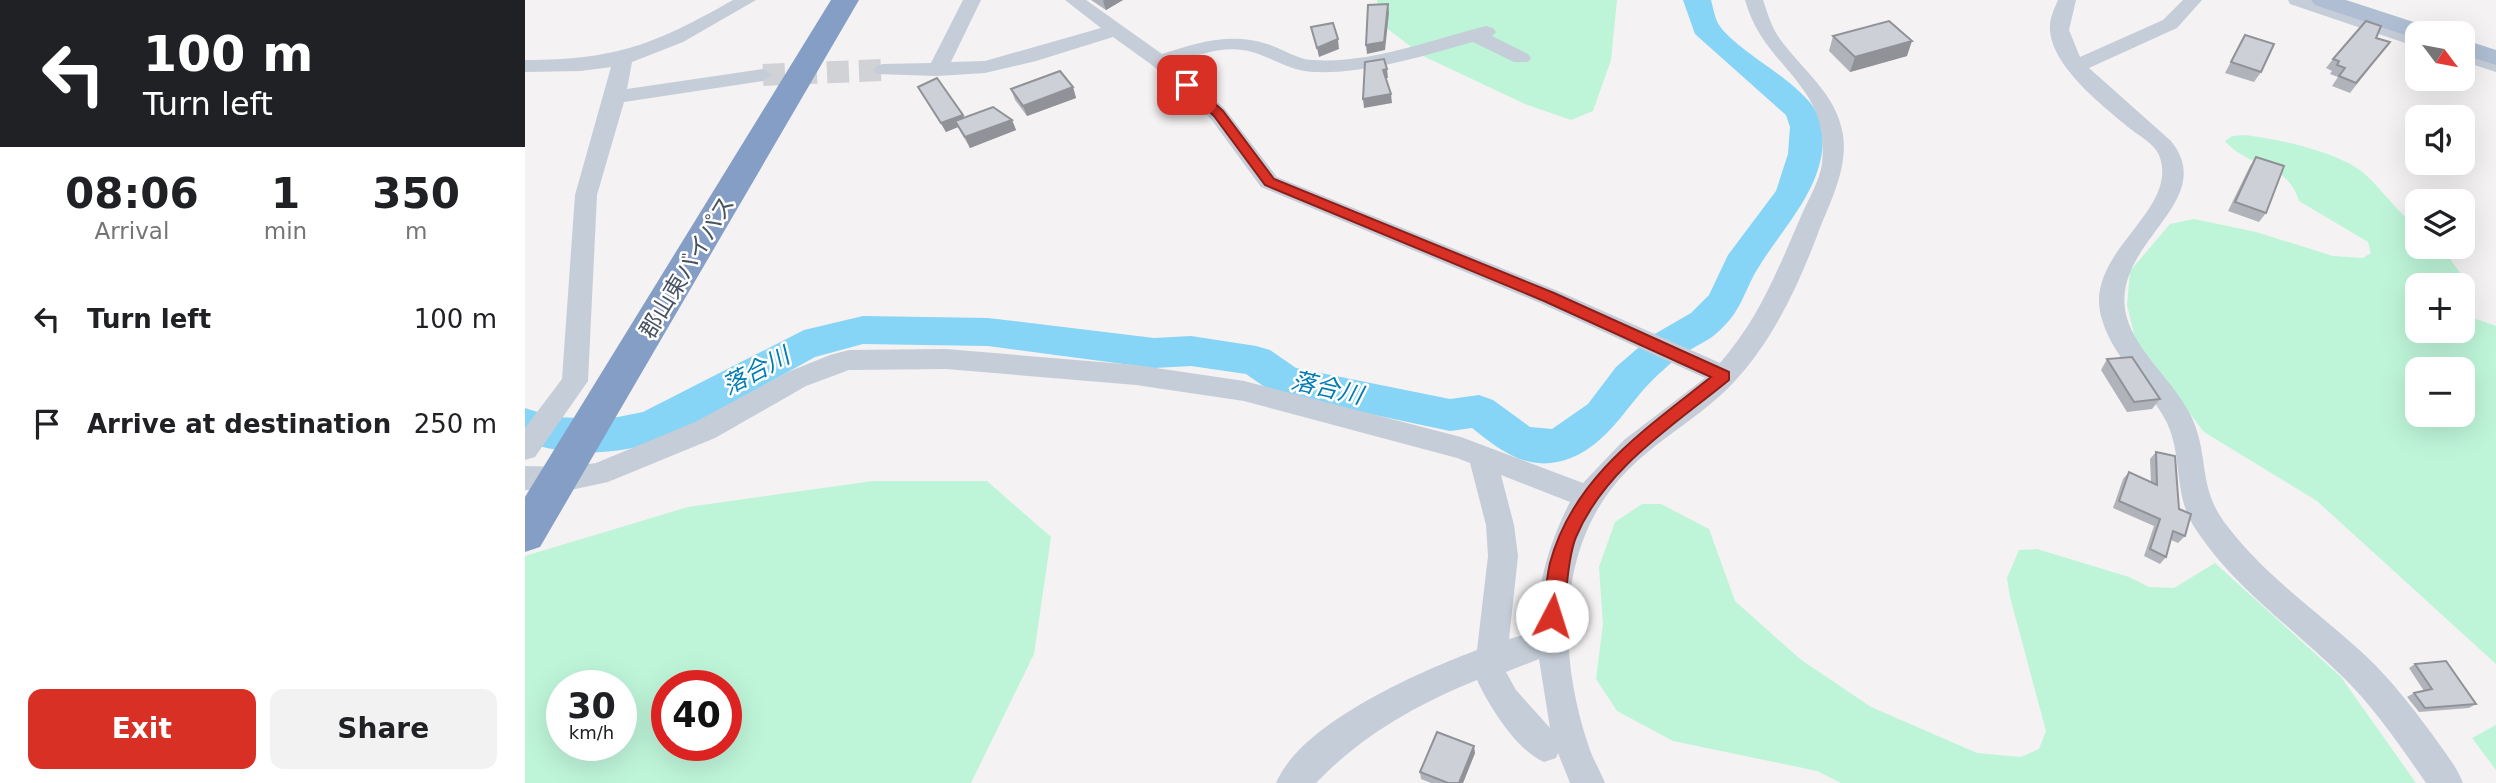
<!DOCTYPE html>
<meta charset="utf-8">
<style>
body{margin:0;font-family:"DejaVu Sans","Noto Sans JP",sans-serif;background:#f2f2f2;color:#202124;height:100vh;display:flex;flex-direction:column;font-size:26px;white-space:nowrap}
*{box-sizing:border-box;margin:0}
p{font-size:23px;color:#757577}
.icon{flex:none;width:38px;height:38px;fill:none;stroke:currentColor;stroke-width:2;stroke-linecap:round;stroke-linejoin:round}
.map{position:relative;flex:1;overflow:hidden}
.details{display:flex;flex-direction:column;background:#fff;width:525px}
.details>*{flex:none}
.guide{background:#202124;color:#fff;overflow:hidden}
.needle{width:46px;rotate:122deg}
.tools{position:absolute;left:1880px;top:21px;display:grid;gap:14px}
.tools a{display:grid;place-items:center;width:70px;height:70px;border-radius:14px;background:#fff;box-shadow:0 7px 28px #0002;font-size:35px}
.speed{position:absolute;left:21px;top:670px;display:flex;gap:14px;font-size:35px;font-weight:700;text-align:center}
.speed>*{display:grid;place-content:center;width:91px;height:91px;border-radius:50%;background:#fff;box-shadow:0 7px 28px #0002;line-height:1}
.speed small{font-size:18px;font-weight:400}
.speed .limit{border:10px solid #d22;background:#fff;color:#111}
.pin{position:absolute;display:grid;place-items:center;width:60px;height:60px;color:#fff;margin:-30px;border-radius:14px;box-shadow:0 4px 10px #0006}
.me{position:absolute;width:77px;margin:-38px;rotate:5deg;stroke-linejoin:round;filter:drop-shadow(0 0 5px #0008)}
.turn{display:flex;align-items:center;gap:24px;height:147px;padding:0 28px;font-size:32px}
.turn .icon{width:91px;height:91px;stroke-width:2.5}
.turn b{display:block;font-size:49px;line-height:60px}
.eta{display:flex;justify-content:space-evenly;align-items:center;height:119px;text-align:center}
.eta b{font-size:42px;font-weight:700;line-height:49px}
.button{display:flex;gap:14px;margin-top:auto;padding:14px 28px}
.button a{flex:1;height:80px;border-radius:14px;background:#d93025;color:#fff;font-size:28px;font-weight:700;line-height:80px;text-align:center}
.button a+a{background:#f2f2f2;color:#202124}
ul{padding:0;list-style:none}
li{display:flex;align-items:center;gap:21px;height:105px;padding:0 28px}
li div{flex:1}
li b{display:block;font-size:26px}
li em{font-style:normal}
main{display:flex;flex:1;min-height:0}
.map>svg:first-child{display:block}
.green{fill:#bef5d9;fill-rule:evenodd}
.lines{fill:none;stroke-linecap:round;stroke-linejoin:round}
.river{fill:#86d4f6;fill-rule:evenodd}
.minor-tunnel{stroke:#d1d2d5;stroke-width:22;stroke-dasharray:22 10;stroke-linecap:butt}
.minor{fill:#c5cdd8;fill-rule:evenodd}
.major{fill:#afbed3;fill-rule:evenodd}
.highway{fill:#859ec5;fill-rule:evenodd}
.wall{fill:#b1b3ba}
.shaded-wall{fill:#909297}
.building{fill:#ced0d8;stroke:#909297;stroke-width:2}
.route{fill:#d93025;stroke:#8d1f18;stroke-width:2}
.labels{text-anchor:middle;dominant-baseline:central;stroke-width:5;stroke-linejoin:round;paint-order:stroke}
.street-label{font-size:23px;fill:#475362;stroke:#fff}
.water-label{font-size:24px;font-style:italic;fill:#017cb3;stroke:#fff}
</style>
<main>
<section class="details">
<div class="guide">
<div class="turn"><svg class="icon" aria-label="left" viewBox="0 0 24 24"><path d="M17 20v-9H6M10 6l-5 5 5 5"/></svg><div><b>100 m</b>Turn left</div></div>
</div>
<div class="eta">
<div><b>08:06</b><p>Arrival</p></div>
<div><b>1</b><p>min</p></div>
<div><b>350</b><p>m</p></div>
</div>
<ul>
<li><svg class="icon" aria-label="left" viewBox="0 0 24 24"><path d="M17 20v-9H6M10 6l-5 5 5 5"/></svg><div><b>Turn left</b></div><em>100 m</em></li>
<li><svg class="icon" aria-label="arrive" viewBox="0 0 24 24"><path d="M6 21V4h12l-3 4 3 4H6"/></svg><div><b>Arrive at destination</b></div><em>250 m</em></li>
</ul>
<div class="button"><a>Exit</a><a>Share</a></div>
</section>
<div class="map">
<svg width="1971" height="783" viewBox="0 0 1971 783">
<rect width="100%" height="100%" fill="#f4f2f2"/>
<path class="green" d="M852,0H1092L1086,60L1068,111L1046,120L1000,104L898,56L855,23Z
M1719,135C1753,139 1818,152 1842,176C1860,193 1872,212 1892,227V247H1916L1936,274L1934,285H1892V331H1937V314L1971,326V664L1792,501L1679,432L1611,342L1602,305L1605,271L1645,224L1669,219L1731,232L1808,256L1838,258L1846,253L1843,242L1774,201C1762,161 1725,170 1700,141L1707,136ZM1892,369H1937V415H1892Z
M348,481H462L526,537L509,654L446,783H0V556L163,507ZM37,686H96V746H37ZM142,686H201V746H142Z
M1117,504H1136L1184,529L1210,601L1275,659L1346,707L1452,753L1496,757L1514,749L1521,731L1485,597L1482,578L1494,550L1512,549L1604,577L1624,587L1649,588L1690,563L1816,677L1891,783H1316L1292,771L1148,741L1092,711L1071,679L1078,624L1074,567L1090,522Z
M1971,725V770L1947,738Z"/>
<g class="lines">
<path class="river" d="M1158,0H1186C1188,7 1190,19 1194,25C1217,58 1292,87 1297,128C1304,182 1261,223 1235,265C1219,289 1218,310 1194,331C1184,341 1170,346 1158,354C1145,363 1130,377 1119,389C1094,418 1073,454 1032,462C998,469 972,448 947,428L925,431L761,396L747,392L721,374L666,366L629,368L463,346L338,344L290,357L142,439C96,454 45,459 0,441V408L28,417L83,419L118,412L279,330L338,316L463,318L629,338L666,336L731,346L745,350L771,368L925,399L954,395L968,400L1005,427L1027,429L1063,404L1091,367L1128,335L1166,313L1184,295L1203,255L1251,191L1263,154L1265,127L1261,115L1170,34Z"/>
<path class="minor-tunnel" d="M238,75L358,70"/>
<path class="minor" d="M208,0H231L158,42L107,62L102,89L238,69L248,75L238,81L99,102L72,195L63,381L10,457L0,460V428L37,379L50,195L86,67L56,71L0,72V60C92,60 130,44 208,0Z
M438,0H456L426,62L460,61L576,28L540,0H561L637,54C671,43 706,32 742,44C757,48 771,59 787,60C846,64 905,40 961,26L968,28L971,32L967,36L1003,54L1006,58L1003,62H989L948,42C897,56 842,74 789,72C766,71 748,58 727,52C701,44 673,55 648,63L700,109L752,177L1033,291L1195,363C1234,319 1254,267 1277,214C1284,198 1294,182 1297,164C1299,147 1297,128 1291,112C1272,69 1235,53 1220,0H1238C1243,14 1246,27 1255,39C1277,70 1312,94 1318,135C1323,171 1304,203 1292,236C1272,288 1247,342 1208,383C1178,415 1138,436 1106,467C1031,539 1032,651 1063,744C1067,758 1075,770 1080,783H1045L1033,753L1031,758L1019,762C992,751 964,706 952,680C892,704 836,736 791,783H751C776,723 894,672 952,650L963,556L961,525L945,463L932,458L719,401L611,385L421,369L324,370L281,386L190,438L83,482L41,491L0,490V466L41,467L71,463L170,422L263,372L305,355L324,350L421,349L611,365L719,381L936,437L1058,483L1099,440L1180,378L1015,303L736,187L686,119L627,65L588,37L511,61L460,73L412,76L351,74L348,70L351,66L358,64L406,63ZM976,475L1045,502C1024,543 1012,584 1012,631L984,639L993,556L989,525ZM1014,659L1025,728L991,690L981,672Z
M1533,0H1551L1544,30L1555,57L1638,20L1658,0H1677L1652,28L1564,68L1646,141C1699,207 1567,249 1607,331C1623,363 1652,386 1667,418C1685,458 1672,489 1703,527C1742,578 1796,614 1842,657C1866,680 1887,707 1907,734C1918,750 1931,765 1938,783H1901C1876,747 1851,710 1820,679C1769,628 1707,587 1668,525C1648,492 1658,452 1640,419C1621,384 1586,356 1576,316C1559,251 1656,211 1634,155C1629,144 1616,137 1607,130C1580,108 1527,67 1525,30C1524,20 1529,9 1533,0Z
M1763,0H1790L1892,35V47L1765,4Z
M1937,49L1971,60V72L1937,61Z"/>
<path class="major" d="M1786,0H1821L1907,28L1910,33H1892L1889,38L1790,5Z
M1937,39L1971,50V65L1937,54Z"/>
<path class="highway" d="M306,0H334L15,547L0,552V497Z"/>
</g>
<path class="wall" d="M566,0H598L581,10Z
M1720,35L1736,72L1729,82L1700,73Z
M1308,36L1382,56L1325,72L1304,51Z
M1851,38L1865,42L1825,93L1807,86L1813,77L1805,74L1807,71L1801,68L1808,59Z
M393,87L439,118L487,120L491,130L445,148L433,127L421,132Z
M548,87L551,98L502,116L490,100L486,89Z
M1731,157L1741,213L1734,222L1703,211L1725,166Z
M1582,359L1635,399L1627,409L1602,412L1576,370Z
M1631,452L1654,509L1660,536L1653,543L1646,540L1641,557L1635,564L1619,556L1629,526L1588,508L1598,479L1604,472L1626,482L1625,459Z
M1890,664L1951,704L1944,708L1894,712L1882,697L1889,693L1899,691L1884,668Z
M950,753L938,783H906L896,779L895,772Z"/>
<path class="shaded-wall" d="M579,0H598L581,10L578,1Z
M863,4L864,13L860,50L842,54L841,45Z
M813,39L814,49L794,57L792,48Z
M1387,41L1382,56L1325,72L1330,57Z
M862,69L863,78H859L858,70Z
M548,87L551,98L502,116L498,106Z
M866,94L867,103L839,108L838,99Z
M438,115L442,124L430,121L433,127L421,132L416,123Z
M487,120L491,130L445,148L440,137Z
M949,746L950,753L938,783H934Z"/>
<path class="building" d="M863,4L859,42L841,45L843,5Z
M1364,21L1387,41L1330,57L1308,36Z
M1841,21L1856,26L1851,38L1865,42L1831,83L1814,76L1820,68L1812,65L1814,61L1808,59Z
M808,23L813,39L792,48L786,27Z
M1720,35L1749,44L1736,72L1706,62Z
M859,59L862,69L858,70L866,94L838,99L840,62Z
M535,71L548,87L498,106L486,89Z
M412,78L438,115L416,123L393,87Z
M468,107L487,120L440,137L430,121Z
M1731,157L1759,166L1741,213L1710,202Z
M1607,357L1635,399L1609,402L1582,359Z
M1631,452L1650,456L1654,509L1666,514L1660,536L1648,531L1641,557L1625,549L1635,519L1594,501L1604,472L1632,485Z
M1921,661L1951,704L1900,708L1889,693L1907,689L1890,664Z
M912,732L949,746L934,783H923L895,772Z"/>
<path class="route" d="M658,82H666L698,111L749,179L1029,293L1204,372V380C1148,426 1080,468 1051,537C1040,564 1045,596 1033,622L1027,624L1020,622L1018,616C1020,598 1021,580 1025,563C1048,477 1121,429 1186,377L1019,301L740,185L689,116L658,88Z"/>
<g class="labels">
<g class="street-label">
<text transform="translate(162 267) rotate(-59)">郡山東バイパス</text>
</g>
<g class="water-label">
<text transform="translate(231 371) rotate(-28)">落合川</text>
<text transform="translate(802 388) rotate(13)">落合川</text>
</g>
</g>
</svg>
<div class="tools">
<a><svg class="needle" viewBox="-14 -14 28 28"><path d="M0-13l5 13h-10z" fill="#e53935"/><path d="M0 13l5-13h-10z" fill="#757577"/></svg></a>
<a><svg class="icon" aria-label="sound" viewBox="0 0 24 24"><path d="M4 9h4l5-4v14l-5-4H4zM17 9q2 3 0 6"/></svg></a>
<a><svg class="icon" aria-label="layers" viewBox="0 0 24 24"><path d="M12 4l9 5-9 5-9-5zM3 14l9 5 9-5"/></svg></a>
<a>+</a>
<a>−</a>
</div>
<div class="speed"><div>30<small>km/h</small></div><div class="limit">40</div></div>
<div class="pin" style="left:662px;top:85px;background:#d93025"><svg class="icon" aria-label="arrive" viewBox="0 0 24 24"><path d="M6 21V4h12l-3 4 3 4H6"/></svg></div>
<svg class="me" style="left:1027px;top:616px" viewBox="-20 -20 40 40"><circle r="19" fill="#fff"/><path d="M0-13L10 11 0 6-10 11z" fill="#d93025"/></svg>
</div>
</main>
